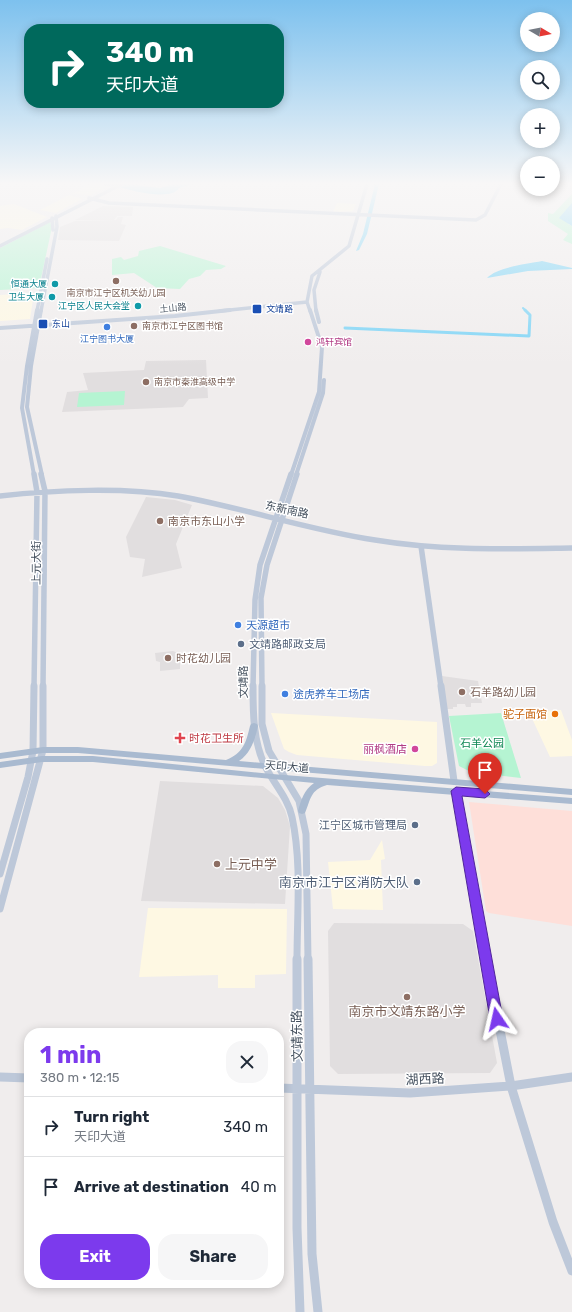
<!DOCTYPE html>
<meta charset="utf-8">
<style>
body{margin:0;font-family:Rubik,"Noto Sans SC",sans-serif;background:#f6f6f7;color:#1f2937;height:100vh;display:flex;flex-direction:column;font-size:15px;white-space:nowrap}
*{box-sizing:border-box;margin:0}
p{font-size:13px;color:#747a83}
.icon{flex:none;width:22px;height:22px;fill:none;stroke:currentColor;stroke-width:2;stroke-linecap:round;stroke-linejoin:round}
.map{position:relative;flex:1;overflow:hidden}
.panel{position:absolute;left:24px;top:1028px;width:260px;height:260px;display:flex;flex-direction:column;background:#fff;border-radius:16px;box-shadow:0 2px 10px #0003}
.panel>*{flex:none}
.guide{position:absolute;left:24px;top:24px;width:260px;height:84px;border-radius:16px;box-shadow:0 2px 10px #0003;background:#00695c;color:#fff;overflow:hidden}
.needle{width:26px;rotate:100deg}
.tools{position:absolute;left:520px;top:12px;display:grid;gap:8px}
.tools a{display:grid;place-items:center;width:40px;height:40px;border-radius:50%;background:#fff;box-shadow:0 2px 10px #0003;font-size:20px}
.pin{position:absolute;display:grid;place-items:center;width:34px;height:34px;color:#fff;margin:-41px -17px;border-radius:50% 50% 50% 0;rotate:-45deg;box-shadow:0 0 4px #0007}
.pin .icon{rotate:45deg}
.me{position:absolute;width:44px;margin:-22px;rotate:349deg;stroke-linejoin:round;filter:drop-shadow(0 0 3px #0008)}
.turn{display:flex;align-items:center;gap:14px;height:84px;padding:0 16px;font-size:18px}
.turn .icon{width:52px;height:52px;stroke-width:2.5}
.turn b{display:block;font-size:28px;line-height:34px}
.round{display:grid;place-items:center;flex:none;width:42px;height:42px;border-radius:16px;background:#f6f6f7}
.head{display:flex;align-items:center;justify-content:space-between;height:68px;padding:0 16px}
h1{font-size:24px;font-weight:700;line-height:30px;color:#7c3aed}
.primary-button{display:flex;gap:8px;margin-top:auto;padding:8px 16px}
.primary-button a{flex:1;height:46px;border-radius:16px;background:#7c3aed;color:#fff;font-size:16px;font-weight:700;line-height:46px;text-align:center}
.primary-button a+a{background:#f6f6f7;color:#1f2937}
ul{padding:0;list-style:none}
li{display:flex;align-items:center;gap:12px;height:60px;padding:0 16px;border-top:1px solid #e0e1e3}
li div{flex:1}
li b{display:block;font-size:15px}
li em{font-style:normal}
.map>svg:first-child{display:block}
.commercial{fill:#fef8e3}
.education{fill:#e1dedf}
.medical{fill:#fedfd9}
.green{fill:#b5f4d2}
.water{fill:#7dd4f6}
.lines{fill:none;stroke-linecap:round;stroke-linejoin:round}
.canal-far1{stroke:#7dd4f6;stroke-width:2}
.canal{stroke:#7dd4f6;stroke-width:3}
.river{fill:#7dd4f6;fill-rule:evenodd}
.secondary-far4{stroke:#bdc8d9;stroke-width:3.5}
.secondary-far3{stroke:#bdc8d9;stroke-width:4}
.secondary-far2{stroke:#bdc8d9;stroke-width:5.5}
.secondary-far1{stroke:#bdc8d9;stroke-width:7}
.secondary{stroke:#bdc8d9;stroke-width:9}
.primary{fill:#a9bad0;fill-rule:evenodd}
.route{fill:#7c3aed;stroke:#51269a}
.education-dot{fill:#8d6e63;stroke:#fff;stroke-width:1.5}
.culture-dot{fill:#0f9aa8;stroke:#fff;stroke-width:1.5}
.transit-dot{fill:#1a4fb4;stroke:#fff;stroke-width:1.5}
.shop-dot{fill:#3f7fe0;stroke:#fff;stroke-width:1.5}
.hotel-dot{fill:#d1479c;stroke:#fff;stroke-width:1.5}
.service-dot{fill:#5c6f8a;stroke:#fff;stroke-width:1.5}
.food-dot{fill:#e8710a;stroke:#fff;stroke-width:1.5}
.health-dot{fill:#e0444e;stroke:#fff;stroke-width:1.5}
.labels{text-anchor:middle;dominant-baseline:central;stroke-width:3;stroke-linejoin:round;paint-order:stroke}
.far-culture-label{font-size:9px;fill:#0d838f;stroke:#fff;text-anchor:end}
.far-education-label{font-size:9px;fill:#785e54;stroke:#fff;text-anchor:start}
.far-street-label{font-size:9px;fill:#434f5d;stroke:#fff}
.far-transit-label{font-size:9px;fill:#164399;stroke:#fff;text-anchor:start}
.far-shop-label{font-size:9px;fill:#366cbe;stroke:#fff}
.far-hotel-label{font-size:9px;fill:#b23c85;stroke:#fff;text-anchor:start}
.street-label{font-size:11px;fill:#434f5d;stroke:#fff}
.education-label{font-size:11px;fill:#785e54;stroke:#fff;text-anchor:start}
.shop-label{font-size:11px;fill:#366cbe;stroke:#fff;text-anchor:start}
.service-label{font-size:11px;fill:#4e5e75;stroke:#fff;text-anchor:start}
.food-label{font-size:11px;fill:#c56008;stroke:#fff;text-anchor:end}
.health-label{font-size:11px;fill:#be3a42;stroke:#fff;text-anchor:start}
.park-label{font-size:11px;fill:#0c8652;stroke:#fff}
.hotel-label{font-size:11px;fill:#b23c85;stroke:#fff;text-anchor:end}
.near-education-label{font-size:13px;fill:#785e54;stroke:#fff;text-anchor:start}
.near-service-label{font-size:13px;fill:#4e5e75;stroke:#fff;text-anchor:end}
.near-street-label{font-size:13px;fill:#434f5d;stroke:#fff}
</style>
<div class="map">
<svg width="572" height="1312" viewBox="0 0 572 1312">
<rect width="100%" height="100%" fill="#f0eded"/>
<path class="commercial" d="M92,184H105L108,186L91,195L72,194Z
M69,195L82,199L56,213L40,210Z
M337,203L356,204L353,211L333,212Z
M14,204L47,217L22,230L8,228L0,229V206Z
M34,293L30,319L0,321V295Z
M561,710L572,740V756L550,757L529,712Z
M271,713L437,722V763L432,766H425L297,755L289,752L284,749Z
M382,840L385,859L381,860L383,910L333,909L328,862L370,860Z
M148,908L287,909L286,974L255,975V988H218V975L139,977Z"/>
<path class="education" d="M103,206L133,207L132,216H117L114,220H75Z
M118,217H123L121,224L126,225L119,241L58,240L60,227L75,221L116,220Z
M206,360L208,398L189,399L183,407L62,412L67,392L88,390L83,373L144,370L146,361Z
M146,497L175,500L192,505L176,544L182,568L142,577L145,559L130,557L126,537Z
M173,651L180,654V669L160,671V662L156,661L155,653Z
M442,676L478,681L482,703H471V707H466L465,704H457V707H453V709H447Z
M160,781L263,786L278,798L285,810L290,826L285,904L141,901Z
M334,923L463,924L473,931L497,1063L490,1073L338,1074L330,1066L328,931Z"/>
<path class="medical" d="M469,802L572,811V926L489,913L486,911Z"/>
<path class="green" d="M572,194V223L568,224L572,226V244L563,240L568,234L548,221V213L553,214Z
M50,222L52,227L39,288L0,290V248Z
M160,246L226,266L221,269L206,270L200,276L189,279L180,289L157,288L134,273L112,275V259L121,257L124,260L138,256L139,251Z
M125,391L124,405L77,407L79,393Z
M501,713L521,778L471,772L459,766L449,716Z"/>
<path class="water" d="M126,184L160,188L174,184H193L179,188C171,201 133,191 119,187Z
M572,203V226L559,218Z
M542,261L572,268V269L528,271L487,278C497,267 527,264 542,261Z"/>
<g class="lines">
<path class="canal-far1" d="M523,308L526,311"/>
<path class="canal" d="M345,328L529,336L530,315L525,310"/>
<path class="river" d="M375,184H379L367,234L359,250L356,251L363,234Z"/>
<path class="secondary-far4" d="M106,184L115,185
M89,198L109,203L476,220L485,215L501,184
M52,218L53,230
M0,246L122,184
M37,311L47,259
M41,311L57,227L56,216
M220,311L307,302
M310,311L307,302L312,276L349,246L367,184
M316,311L314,290L320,272"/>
<path class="secondary-far3" d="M41,310L31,366L27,407L42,475
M316,310L319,322
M0,328L175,316L230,310
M34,475L22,408L27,366L37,310
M291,475L319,392L322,347L310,310
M296,475L323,393L324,380"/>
<path class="secondary-far2" d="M34,474L37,492L34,687
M41,474L45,491L43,687
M0,496C54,490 124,487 178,496C244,508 309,530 375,540C441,551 505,549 571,548
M421,546L441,687
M253,687L255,600L260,565L291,474
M262,687L261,598L267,565L297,474"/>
<path class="secondary-far1" d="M253,686C253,713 253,741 265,766C274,784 288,798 292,817C302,863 297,913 297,960
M262,686V724L269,751L299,801L306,834L308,960
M441,686L454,781
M456,791L486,960
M0,874L28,777L33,751L34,686
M0,909L43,750V686"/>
<path class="secondary" d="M297,959V1228L300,1312
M308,959L312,1254L318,1312
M486,959L511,1086L553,1222L572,1271
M0,1077L29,1078
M279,1088L410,1093L511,1086L572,1077"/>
<path class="primary" d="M254,723L257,724L258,726C255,739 251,753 239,761L572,789V795L78,753H43L0,759V753L43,747H78L226,760C243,753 246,743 250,726L251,724Z
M42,756H93L272,774L572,798V804L327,785C310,790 311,799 305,813L302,814L299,813L298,811C301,800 304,790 314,783L93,762H42L0,768V762Z"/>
</g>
<linearGradient id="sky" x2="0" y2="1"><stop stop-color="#7dc1ee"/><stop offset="0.5" stop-color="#f8f7f7"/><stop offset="1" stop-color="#f8f7f7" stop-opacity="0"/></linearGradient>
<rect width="572" height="367" fill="url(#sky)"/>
<path class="route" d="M456,787L485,789L490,794L485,798L462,796L503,1019L501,1023L497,1025L492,1023L490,1019L451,791Z"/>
<g class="education-dot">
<circle cx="116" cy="281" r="4"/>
<circle cx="134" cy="326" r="4"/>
<circle cx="146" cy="382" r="4"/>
<circle cx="160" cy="521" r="4"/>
<circle cx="168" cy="658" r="4"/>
<circle cx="462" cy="692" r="4"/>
<circle cx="217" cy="864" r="4"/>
<circle cx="407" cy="997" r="4"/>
</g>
<g class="culture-dot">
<circle cx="55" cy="284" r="4"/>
<circle cx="52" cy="297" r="4"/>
<circle cx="138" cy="306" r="4"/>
</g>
<g class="transit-dot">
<rect x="252" y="304" width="10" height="10" rx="2"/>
<rect x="38" y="319" width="10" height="10" rx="2"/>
</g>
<g class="shop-dot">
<circle cx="107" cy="327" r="4"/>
<circle cx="238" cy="625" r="4"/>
<circle cx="285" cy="694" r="4"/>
</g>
<g class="hotel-dot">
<circle cx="308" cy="342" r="4"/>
<circle cx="415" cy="749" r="4"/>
</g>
<g class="service-dot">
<circle cx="241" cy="644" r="4"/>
<circle cx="415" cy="825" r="4"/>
<circle cx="417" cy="882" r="4"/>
</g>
<circle class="food-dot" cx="555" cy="714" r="4"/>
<path class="health-dot" d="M178 732h4v4h4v4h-4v4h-4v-4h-4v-4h4z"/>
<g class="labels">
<g class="far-culture-label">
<text x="47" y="284">恒通大厦</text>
<text x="44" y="297">卫生大厦</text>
<text x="130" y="306">江宁区人民大会堂</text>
</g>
<g class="far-education-label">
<text x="116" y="293" text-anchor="middle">南京市江宁区机关幼儿园</text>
<text x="142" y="326">南京市江宁区图书馆</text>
<text x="154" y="382">南京市秦淮高级中学</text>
</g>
<g class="far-street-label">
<text transform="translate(173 308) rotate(-5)">土山路</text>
</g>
<g class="far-transit-label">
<text x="266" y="309">文靖路</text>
<text x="52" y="324">东山</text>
</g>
<g class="far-shop-label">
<text x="107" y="339">江宁图书大厦</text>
</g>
<g class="far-hotel-label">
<text x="316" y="342">鸿轩宾馆</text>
</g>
<g class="street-label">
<text transform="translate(287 510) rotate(12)">东新南路</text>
<text transform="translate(36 563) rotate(-90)">上元大街</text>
<text transform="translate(243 682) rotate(-90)">文靖路</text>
<text transform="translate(287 767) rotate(5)">天印大道</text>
</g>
<g class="education-label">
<text x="168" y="521">南京市东山小学</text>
<text x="176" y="658">时花幼儿园</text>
<text x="470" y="692">石羊路幼儿园</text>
</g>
<g class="shop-label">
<text x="246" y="625">天源超市</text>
<text x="293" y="694">途虎养车工场店</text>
</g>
<g class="service-label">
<text x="249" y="644">文靖路邮政支局</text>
<text x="407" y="825" text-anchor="end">江宁区城市管理局</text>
</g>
<g class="food-label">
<text x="547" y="714">驼子面馆</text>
</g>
<g class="health-label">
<text x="189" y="738">时花卫生所</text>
</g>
<g class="park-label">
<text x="482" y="743">石羊公园</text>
</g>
<g class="hotel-label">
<text x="407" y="749">丽枫酒店</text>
</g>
<g class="near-education-label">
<text x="225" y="864">上元中学</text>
<text x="407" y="1011" text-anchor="middle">南京市文靖东路小学</text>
</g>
<g class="near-service-label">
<text x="409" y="882">南京市江宁区消防大队</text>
</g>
<g class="near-street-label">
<text transform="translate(297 1036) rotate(-91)">文靖东路</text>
<text transform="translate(425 1079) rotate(-3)">湖西路</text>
</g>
</g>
</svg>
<div class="tools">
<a><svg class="needle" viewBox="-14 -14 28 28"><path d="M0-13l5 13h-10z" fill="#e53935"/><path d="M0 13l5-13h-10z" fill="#747a83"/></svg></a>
<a><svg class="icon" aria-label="search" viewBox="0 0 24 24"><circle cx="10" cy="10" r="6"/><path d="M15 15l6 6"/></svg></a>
<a>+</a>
<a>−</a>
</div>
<div class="pin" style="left:485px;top:794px;background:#d93025"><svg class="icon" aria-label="arrive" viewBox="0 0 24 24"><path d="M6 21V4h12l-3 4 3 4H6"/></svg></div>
<svg class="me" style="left:497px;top:1019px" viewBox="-20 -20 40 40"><path d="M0-17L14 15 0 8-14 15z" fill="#7c3aed" stroke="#fff" stroke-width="4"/></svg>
<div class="guide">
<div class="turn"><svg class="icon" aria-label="right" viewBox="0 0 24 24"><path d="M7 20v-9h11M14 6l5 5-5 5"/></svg><div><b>340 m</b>天印大道</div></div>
</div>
<section class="panel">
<div class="head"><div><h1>1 min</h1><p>380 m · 12:15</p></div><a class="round"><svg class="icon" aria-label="close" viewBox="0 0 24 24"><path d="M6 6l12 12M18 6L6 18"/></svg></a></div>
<ul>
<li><svg class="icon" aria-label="right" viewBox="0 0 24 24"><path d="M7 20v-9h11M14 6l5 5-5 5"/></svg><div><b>Turn right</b><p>天印大道</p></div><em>340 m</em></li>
<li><svg class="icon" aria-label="arrive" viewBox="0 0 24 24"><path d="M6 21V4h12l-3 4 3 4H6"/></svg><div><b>Arrive at destination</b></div><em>40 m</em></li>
</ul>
<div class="primary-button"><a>Exit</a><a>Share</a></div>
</section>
</div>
